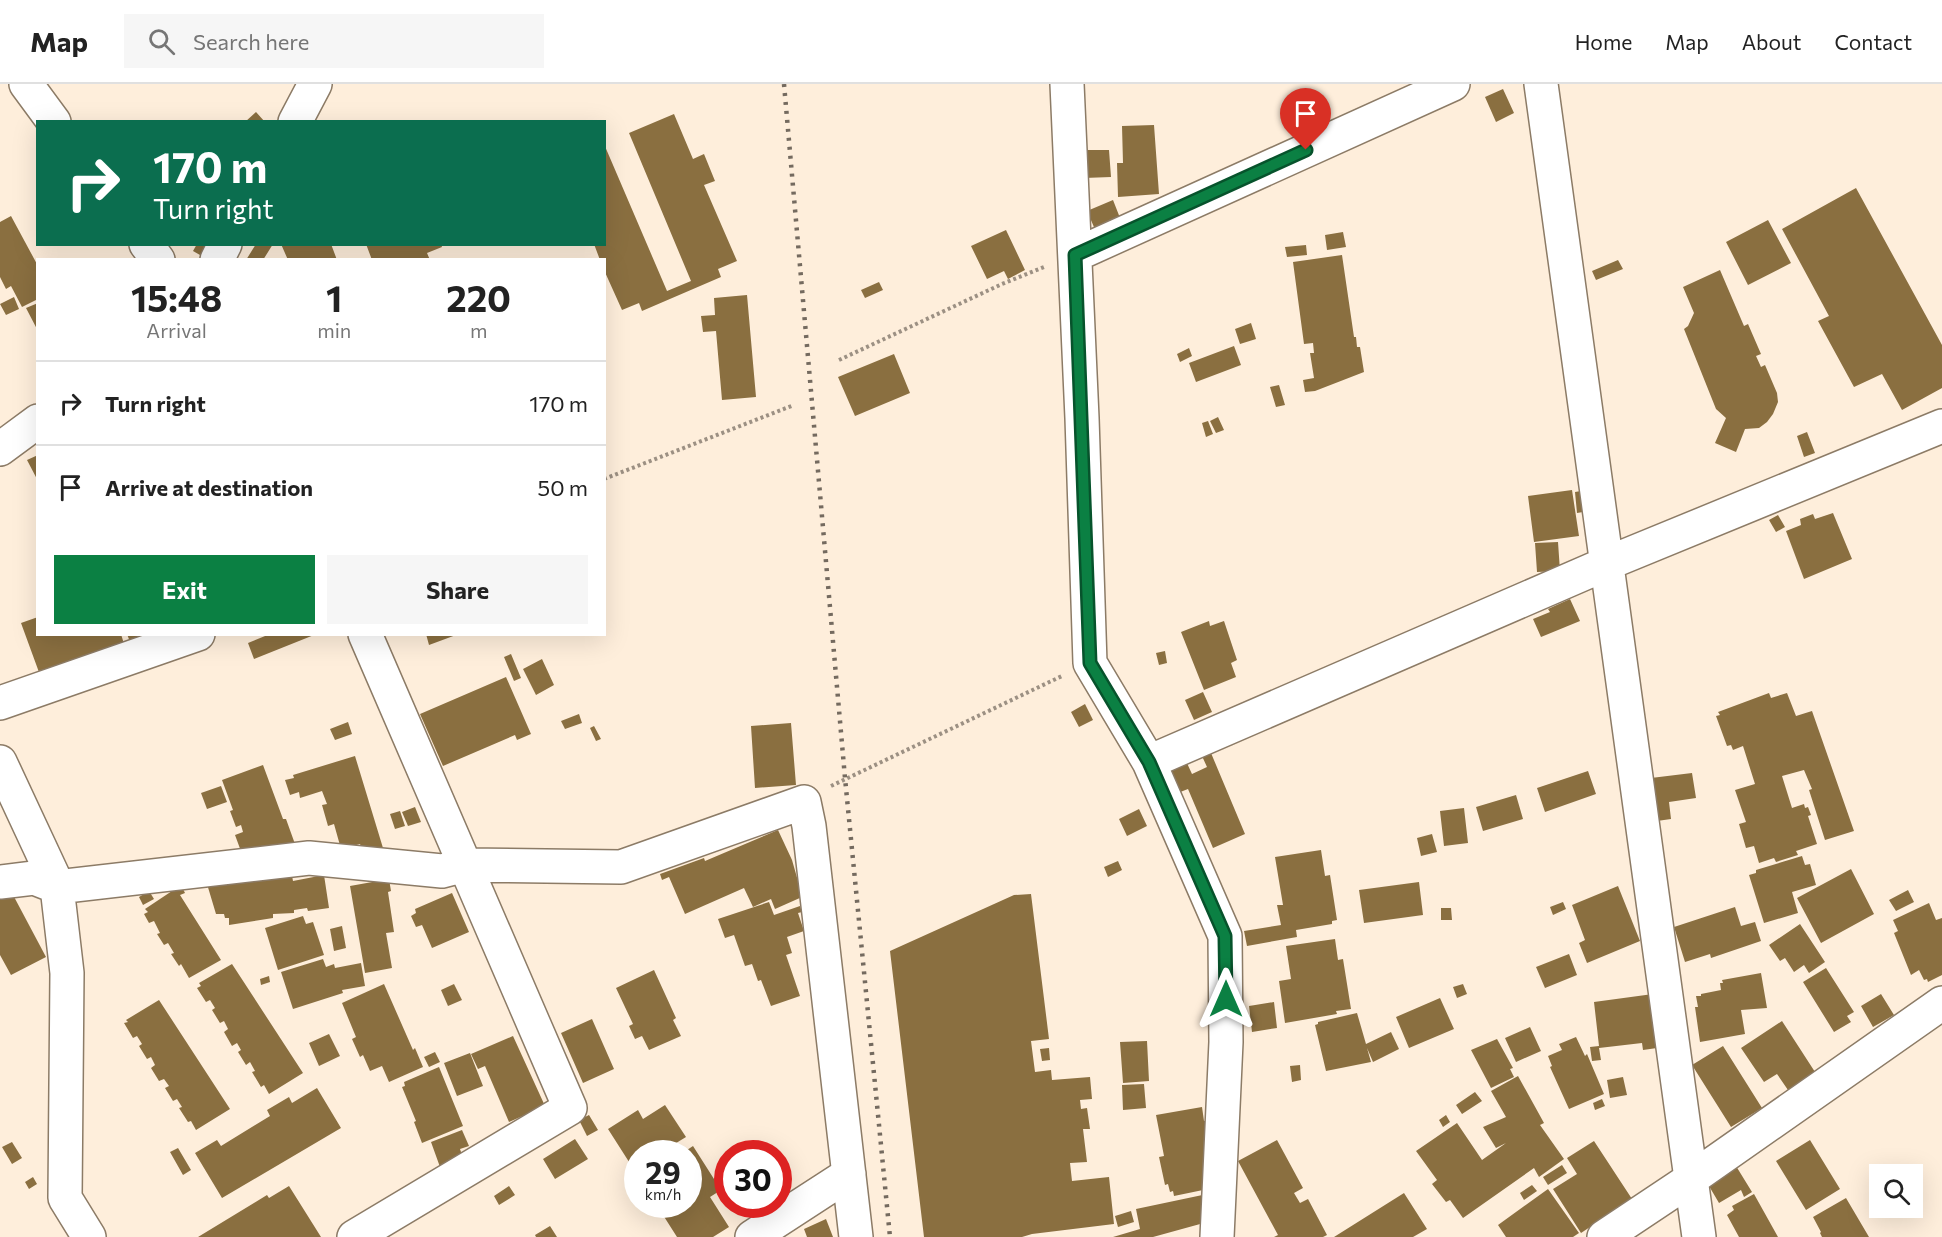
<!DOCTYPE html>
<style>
body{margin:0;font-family:Commissioner,sans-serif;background:#f6f6f6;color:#222;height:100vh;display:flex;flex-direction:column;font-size:22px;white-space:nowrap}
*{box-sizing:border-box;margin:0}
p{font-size:20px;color:#767676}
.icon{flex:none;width:33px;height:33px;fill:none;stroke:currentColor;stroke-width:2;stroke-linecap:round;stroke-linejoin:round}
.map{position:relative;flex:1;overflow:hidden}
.drawer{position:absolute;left:36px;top:174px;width:570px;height:378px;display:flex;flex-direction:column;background:#fff;border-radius:0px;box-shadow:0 6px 24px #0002}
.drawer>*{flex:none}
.hud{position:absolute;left:36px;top:36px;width:570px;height:126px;border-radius:0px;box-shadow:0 6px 24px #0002;background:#0b6e4f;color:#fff;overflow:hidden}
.tools{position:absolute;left:1869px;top:1080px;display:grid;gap:12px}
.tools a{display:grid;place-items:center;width:54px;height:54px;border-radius:0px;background:#fff;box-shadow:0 6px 24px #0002;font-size:30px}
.speed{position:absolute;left:624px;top:1056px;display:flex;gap:12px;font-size:30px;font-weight:700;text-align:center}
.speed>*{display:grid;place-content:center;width:78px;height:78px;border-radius:50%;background:#fff;box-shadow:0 6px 24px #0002;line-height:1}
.speed small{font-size:15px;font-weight:400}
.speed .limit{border:9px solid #d22;background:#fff;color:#111}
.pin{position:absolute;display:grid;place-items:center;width:51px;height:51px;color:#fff;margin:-62px -26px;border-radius:50% 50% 50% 0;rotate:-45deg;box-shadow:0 0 6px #0007}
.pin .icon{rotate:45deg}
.me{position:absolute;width:66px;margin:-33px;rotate:0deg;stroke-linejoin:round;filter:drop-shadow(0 0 4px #0008)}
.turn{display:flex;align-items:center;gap:21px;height:126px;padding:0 18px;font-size:27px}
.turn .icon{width:78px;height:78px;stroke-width:2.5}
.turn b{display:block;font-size:42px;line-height:51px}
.eta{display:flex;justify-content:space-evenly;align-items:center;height:102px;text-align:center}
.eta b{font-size:36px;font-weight:700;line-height:42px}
.primary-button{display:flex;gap:12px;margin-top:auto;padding:12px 18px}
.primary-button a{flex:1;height:69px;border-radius:0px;background:#0b8043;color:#fff;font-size:24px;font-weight:700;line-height:69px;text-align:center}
.primary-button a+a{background:#f6f6f6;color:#222}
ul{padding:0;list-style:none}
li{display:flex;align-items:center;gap:18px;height:84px;padding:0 18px;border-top:2px solid #e0e0e0}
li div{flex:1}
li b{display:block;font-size:22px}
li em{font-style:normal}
header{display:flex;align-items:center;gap:36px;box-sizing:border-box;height:84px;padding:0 30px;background:#fff;border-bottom:2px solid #e0e0e0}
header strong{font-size:28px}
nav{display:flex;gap:33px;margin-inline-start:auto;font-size:21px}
.search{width:420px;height:54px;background:#f6f6f6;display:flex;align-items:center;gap:15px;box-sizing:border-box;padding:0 21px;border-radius:0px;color:#767676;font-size:22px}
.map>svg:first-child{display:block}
.building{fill:#8a6f40}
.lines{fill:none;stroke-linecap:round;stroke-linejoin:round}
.minor-casing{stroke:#8c7b66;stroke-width:36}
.path{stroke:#9c9083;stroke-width:4;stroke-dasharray:3 3;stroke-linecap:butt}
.minor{stroke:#fff;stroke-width:33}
.rail{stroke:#746a5f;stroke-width:4.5;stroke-dasharray:3 6;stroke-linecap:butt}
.route-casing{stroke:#07532c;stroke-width:15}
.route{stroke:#0b8043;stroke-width:10}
</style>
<header>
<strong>Map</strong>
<div class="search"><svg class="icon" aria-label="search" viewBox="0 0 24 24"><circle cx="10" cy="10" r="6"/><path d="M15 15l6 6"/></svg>Search here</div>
<nav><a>Home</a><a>Map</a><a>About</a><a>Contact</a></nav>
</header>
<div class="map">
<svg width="1942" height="1153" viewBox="0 0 1942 1153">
<rect width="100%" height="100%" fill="#feeedb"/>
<path class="building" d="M1503,5L1514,29L1496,38L1485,13Z
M256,28L265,38H245Z
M674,30L693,75L704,70L715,97L704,101L737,177L718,185L721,193L642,227L639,219L622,226L604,186V176H600L594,160H604V60L667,207L691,197L629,49Z
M1154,41L1159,110L1118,113L1117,79H1123L1122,42Z
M1084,66H1109L1111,93L1084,94Z
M1856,104L1942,261V304L1902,326L1882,290L1854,303L1818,237L1829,232L1782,145Z
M1113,116L1122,139L1097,150L1087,127Z
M11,132L38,182V215L22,223L11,202L6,205L0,193V138Z
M1768,136L1791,179L1748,201L1726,158Z
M1006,146L1025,186L1008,195L1004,187L987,195L971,162Z
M1343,148L1346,163L1327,166L1325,151Z
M197,160H207L200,171L193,167Z
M256,160H273L263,176H246Z
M281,160H331L337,176H288Z
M366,160H441L442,163L427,169L430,176H372Z
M1306,161L1307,171L1287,173L1285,163Z
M1342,171L1354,253H1356L1357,263H1360L1364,288L1315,307L1305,308L1303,296L1314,294L1310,269H1314L1313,259L1304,260L1293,178Z
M1618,176L1623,185L1596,196L1592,187Z
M1720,186L1744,242L1748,240L1761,270L1756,272L1761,283L1765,281L1777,309L1778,318L1773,330L1767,338L1759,344L1745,345L1736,368L1715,359L1726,334L1716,325L1684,245L1688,242L1694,229L1683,203Z
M879,198L883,206L865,214L861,206Z
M747,211L756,313L722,316L716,247L703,248L701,232L715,231L714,214Z
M14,213L19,225L6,231L0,220Z
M38,219V247L26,224Z
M1251,239L1256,255L1240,260L1235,245Z
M1234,262L1241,281L1196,298L1189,279Z
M1189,264L1192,272L1180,278L1177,270Z
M894,270L910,309L855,332L838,293Z
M1279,301L1285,321L1276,323L1270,303Z
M1218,333L1224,346L1216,349L1210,337Z
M1208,337L1213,350L1206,353L1202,339Z
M1807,348L1815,369L1804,373L1797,352Z
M38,371V397L27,376Z
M1572,406L1579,452L1534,458L1528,412Z
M1581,407L1583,428L1577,429L1575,408Z
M1833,429L1852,475L1804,495L1786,447L1801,441L1800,435L1813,430L1815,435Z
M1778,431L1785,443L1776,448L1769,436Z
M1558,458L1560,487L1537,488L1535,459Z
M1570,515L1580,537L1541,553L1533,535L1550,528L1548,525Z
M38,533V550H121L124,560L40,591L21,539Z
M1209,537L1210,542L1224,537L1237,576L1231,579L1236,593L1204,606L1181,548Z
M127,550H151L130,558Z
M270,550H314V551L254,575L248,559Z
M426,550H456V551L429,561Z
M1165,567L1167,579L1159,581L1156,569Z
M511,570L521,594L514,597L504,573Z
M542,575L554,601L536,611L523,585Z
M506,593L531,650L517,656L515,651L443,682L420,630Z
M1203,608L1212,628L1194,636L1185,616Z
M1769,609L1771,614L1787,609L1796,632L1812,627L1854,747L1825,756L1809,706L1812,705L1804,686L1782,692L1792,724L1804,720L1805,724L1808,723L1811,731L1808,732L1817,760L1796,767L1798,771L1776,778L1774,774L1759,779L1754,762L1746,764L1739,740L1746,738L1735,706L1755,700L1743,662L1733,666L1731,661L1727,662L1716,632L1720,631L1718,628Z
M1085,620L1093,636L1079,643L1071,628Z
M579,630L582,639L565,645L561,637Z
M348,638L352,650L335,656L330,645Z
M791,639L796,701L755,704L751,642Z
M594,642L601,655L596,657L590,644Z
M1211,669L1245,750L1213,764L1188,705L1170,712L1161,688L1186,677L1192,690L1207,683L1202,672Z
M355,672L383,764L364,770L360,760L341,765L334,740L328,742L322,721L327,720L322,707L300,714L299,708L290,711L285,696L294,694L293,691Z
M263,681L283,735H286L295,760L242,770L235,751L243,748L241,741L236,743L230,727L233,726L222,696Z
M1588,687L1596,710L1545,728L1537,704Z
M1692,689L1696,714L1669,718L1671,735L1657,737L1651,694Z
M221,702L227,718L207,725L201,709Z
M1516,711L1523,735L1483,747L1476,723Z
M415,723L421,738L408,742L402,728Z
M1464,724L1468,759L1444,762L1440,727Z
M1139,725L1147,742L1127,752L1119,735Z
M400,727L405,742L395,745L390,730Z
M778,746L792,776L802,811V813L775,825L771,815L753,823L744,804L685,830L669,793L662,796L660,790L704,774L705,777Z
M1432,750L1437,768L1421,772L1417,754Z
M1321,766L1325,792L1330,791L1337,836L1332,837V840L1296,846L1297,853L1247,862L1244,847L1281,841L1277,821H1283L1275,773Z
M1802,772L1805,781L1810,780L1816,801L1792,808L1798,829L1764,839L1749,791L1756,789V786Z
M1118,777L1122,786L1108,793L1104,783Z
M1851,785L1874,830L1821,859L1797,814Z
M324,791L329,824L308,827L307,824L294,826V829L273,830V834L229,841V834H225L224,830H216L207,800L292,792L293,797Z
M389,795L391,807L388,808L394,848L386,849L392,884L365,889L350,802Z
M1419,798L1423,831L1364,839L1359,806Z
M181,801L185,809L180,811L221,876L189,894L181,880L179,882L171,870L174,869L168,859L164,861L157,850L160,849L154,837L149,839L144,830L148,828L145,825Z
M1618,802L1640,857L1587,879L1579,859L1585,856L1572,821Z
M1908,806L1914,818L1896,827L1889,816Z
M149,807L154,815L143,821L139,813Z
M12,809L46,873L11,891L0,871V815Z
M452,809L469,848L432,864L422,841L416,843L411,832L416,829L415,825Z
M1031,810L1049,955L1031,957L1035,988L1051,986L1052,996L1090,993L1092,1015L1080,1016L1081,1025L1087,1024L1090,1045H1083L1087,1078L1070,1079L1072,1097L1109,1093L1114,1140L1032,1150L1022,1153H924L890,867L1014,811Z
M769,818L774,831L800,822L802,828L798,829L804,847L787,853L792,869L786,871L800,912L771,922L761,896L758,897L752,880L745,882L734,851L725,854L718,835Z
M1563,818L1566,825L1553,831L1550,823Z
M1929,819L1936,836L1942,834V891L1928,898L1927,895L1924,896L1919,886L1911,891L1894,849L1898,847L1893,836Z
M1735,823L1741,842L1755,838L1761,857L1711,874L1710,870L1685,878L1674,843Z
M1441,824H1451L1452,836H1441Z
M303,832L306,840L313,838L324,871L278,886L265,844Z
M1800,840L1825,878L1809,889L1804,881L1794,888L1785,874L1780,877L1769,861Z
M342,842L346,864L334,867L330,845Z
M1335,855L1338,876L1343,875L1351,925L1336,927L1337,930L1285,939L1279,897L1291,895L1286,862Z
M1569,870L1577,891L1545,904L1536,883Z
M323,875L326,883L334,880L335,884L361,879L365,902L342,906L343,909L293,925L281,888Z
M232,880L303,989L269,1010L264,1001L261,1003L252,988L255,987L250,978L246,981L238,968L241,966L237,959L232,962L224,948L228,945L224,937L220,939L212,926L215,924L210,916L206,918L197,904L201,902L199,899Z
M1826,884L1854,928L1847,932L1851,938L1834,948L1803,898Z
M654,886L676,934L673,936L681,952L649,966L642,952L635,955L629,942L633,940L616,904Z
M1761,889L1767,924L1741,926L1745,950L1700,958L1695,923H1698L1696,912H1701V910L1721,906L1720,899H1723L1722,896Z
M269,892L270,898L261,901L260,895Z
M384,900L413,966L415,964L423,983L389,998L382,982L370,987L363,971L360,973L352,955L356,953L342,919Z
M454,900L462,916L448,922L441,906Z
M1463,900L1467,910L1457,914L1453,903Z
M1653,910L1657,964L1643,966L1642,959L1599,964L1601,976L1592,977L1590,963L1599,962L1594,918Z
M1881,910L1894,931L1873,943L1861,922Z
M1440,914L1454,945L1409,964L1396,933Z
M159,916L230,1025L196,1046L191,1037L188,1038L179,1024L182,1023L177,1015L173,1017L165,1004L169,1002L164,995L159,997L151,984L155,981L151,973L147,975L139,962L142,960L137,952L133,954L124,939L128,938L126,936Z
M1274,918L1277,944L1252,948L1249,922Z
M1357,929L1366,960L1391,948L1399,965L1373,978L1367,964L1371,978L1326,987L1315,941L1318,940V938Z
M592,935L614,985L583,999L561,949Z
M1782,937L1815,988L1788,1006L1777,990L1764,998L1741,964Z
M1530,943L1541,967L1516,978L1505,954Z
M329,950L340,972L319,982L309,959Z
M513,952L545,1022L509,1038L485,982L478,985L471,970Z
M1576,953L1585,972L1587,970L1604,1010L1569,1025L1550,983L1552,982L1548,972L1562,966L1559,960Z
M1497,955L1513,984L1510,985L1514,993L1491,1004L1471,966Z
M1147,957L1149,997L1123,999L1120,958Z
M1723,962L1762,1024L1731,1043L1692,981Z
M1049,964L1050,976L1042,977L1040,965Z
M435,968L440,978L429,983L424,973Z
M470,969L483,1002L457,1012L444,979Z
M1300,981L1301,996L1292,998L1290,982Z
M439,983L463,1042L422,1059L414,1038L416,1037L402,1003L405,1002L404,998Z
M1518,992L1544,1039L1540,1041L1564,1075L1539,1093L1534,1084L1463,1134L1450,1116L1446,1118L1432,1100L1437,1096L1416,1067L1457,1039L1482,1076L1506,1059L1496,1064L1483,1043L1506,1033L1491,1007Z
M1623,993L1627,1011L1610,1014L1607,996Z
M1144,1000L1146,1024L1123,1026L1122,1001Z
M317,1004L341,1044L222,1114L195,1069L217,1056L221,1062L270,1032L267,1026L289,1013L292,1019Z
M1475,1008L1482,1017L1462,1030L1456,1021Z
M1602,1015L1605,1022L1595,1026L1593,1019Z
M665,1021L686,1053L668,1064L671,1069L669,1070H638V1092L608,1045L638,1026L643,1035Z
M1202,1023L1204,1037L1213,1036L1208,1101L1202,1102L1203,1106L1174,1112L1173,1107L1170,1108L1168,1100L1165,1101L1159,1073L1164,1072L1156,1031Z
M589,1031L598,1046L587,1052L579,1036Z
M1446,1031L1450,1038L1443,1043L1439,1036Z
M462,1046L469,1062L460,1065L463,1074L440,1083L431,1058Z
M575,1055L588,1075L555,1095L543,1075Z
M1277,1056L1303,1104L1294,1109L1300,1119L1308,1115L1327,1151L1323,1153H1274L1278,1151L1238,1077Z
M1810,1056L1840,1105L1806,1126L1776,1077Z
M1594,1057L1632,1115L1581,1149L1553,1105L1577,1090L1567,1074Z
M12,1058L22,1074L12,1080L2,1063Z
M693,1062L721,1106L710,1113L729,1143L713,1153H677L656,1120H688V1070H681Z
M178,1064L191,1086L183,1091L170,1068Z
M1562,1081L1567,1089L1548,1101L1543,1093Z
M1736,1082L1752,1108L1744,1113L1741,1106L1719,1119L1709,1102L1717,1098L1715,1095Z
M33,1093L37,1100L29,1105L25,1098Z
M1532,1101L1537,1107L1524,1116L1520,1109Z
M289,1102L321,1153H198L267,1111L269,1114Z
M509,1102L515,1111L499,1121L494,1112Z
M1548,1105L1579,1149L1573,1153H1506L1498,1141Z
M1212,1109L1211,1137L1153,1153H1113L1140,1145L1136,1125Z
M1404,1109L1427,1145L1413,1153H1334Z
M1754,1110L1778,1153H1739L1727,1131L1734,1126L1732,1122Z
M1846,1114L1869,1153H1822L1820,1149L1821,1148L1813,1133Z
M1131,1127L1134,1138L1118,1143L1115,1132Z
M826,1135L833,1153H807L804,1145Z
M550,1142L557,1153H536L535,1151Z"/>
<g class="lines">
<g class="minor-casing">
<path id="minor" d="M26,0L54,38
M1067,0L1082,334L1090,579L1149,678L1225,852L1226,958L1217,1153
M1541,0L1699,1153
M295,38L315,0
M146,160L158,176
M1075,171L1453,0
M217,176L225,160
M0,365L38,337
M0,619L198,550
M0,678L55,796L57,803L67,889L65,1114L89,1153
M1149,678L1608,479L1942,342
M0,798L34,794L57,803L309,774L442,787L465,781L621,783L804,718L809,742L856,1153
M354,1153L570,1024L365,550
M752,1153L849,1090
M1604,1153L1691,1095L1942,919"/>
</g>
<path class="path" d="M839,276L1002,200L1044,183
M604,395L794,321
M831,702L1062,592"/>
<use href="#minor" class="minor"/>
<path class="rail" d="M784,0L845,694L890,1153"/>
</g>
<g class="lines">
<g class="route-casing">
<path id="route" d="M1226,915L1225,852L1149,678L1090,579L1075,171L1306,66"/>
</g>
<use href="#route" class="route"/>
</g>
</svg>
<div class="tools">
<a><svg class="icon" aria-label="search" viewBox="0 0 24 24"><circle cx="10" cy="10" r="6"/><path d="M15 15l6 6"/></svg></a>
</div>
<div class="speed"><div>29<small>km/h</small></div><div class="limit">30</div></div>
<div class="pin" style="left:1306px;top:66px;background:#d93025"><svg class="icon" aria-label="arrive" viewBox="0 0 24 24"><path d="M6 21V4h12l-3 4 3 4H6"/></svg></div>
<svg class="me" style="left:1226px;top:915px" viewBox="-20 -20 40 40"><path d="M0-17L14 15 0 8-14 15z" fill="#0b8043" stroke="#fff" stroke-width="4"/></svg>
<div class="hud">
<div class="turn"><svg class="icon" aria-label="right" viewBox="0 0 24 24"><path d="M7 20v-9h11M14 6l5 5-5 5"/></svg><div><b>170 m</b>Turn right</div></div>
</div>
<section class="drawer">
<div class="eta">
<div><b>15:48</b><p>Arrival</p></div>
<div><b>1</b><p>min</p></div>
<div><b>220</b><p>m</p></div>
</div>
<ul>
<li><svg class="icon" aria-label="right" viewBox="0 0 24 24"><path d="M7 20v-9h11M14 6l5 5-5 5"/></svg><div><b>Turn right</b></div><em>170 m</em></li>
<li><svg class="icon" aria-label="arrive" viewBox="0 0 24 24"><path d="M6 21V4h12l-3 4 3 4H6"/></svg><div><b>Arrive at destination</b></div><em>50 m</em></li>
</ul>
<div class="primary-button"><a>Exit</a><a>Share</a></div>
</section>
</div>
